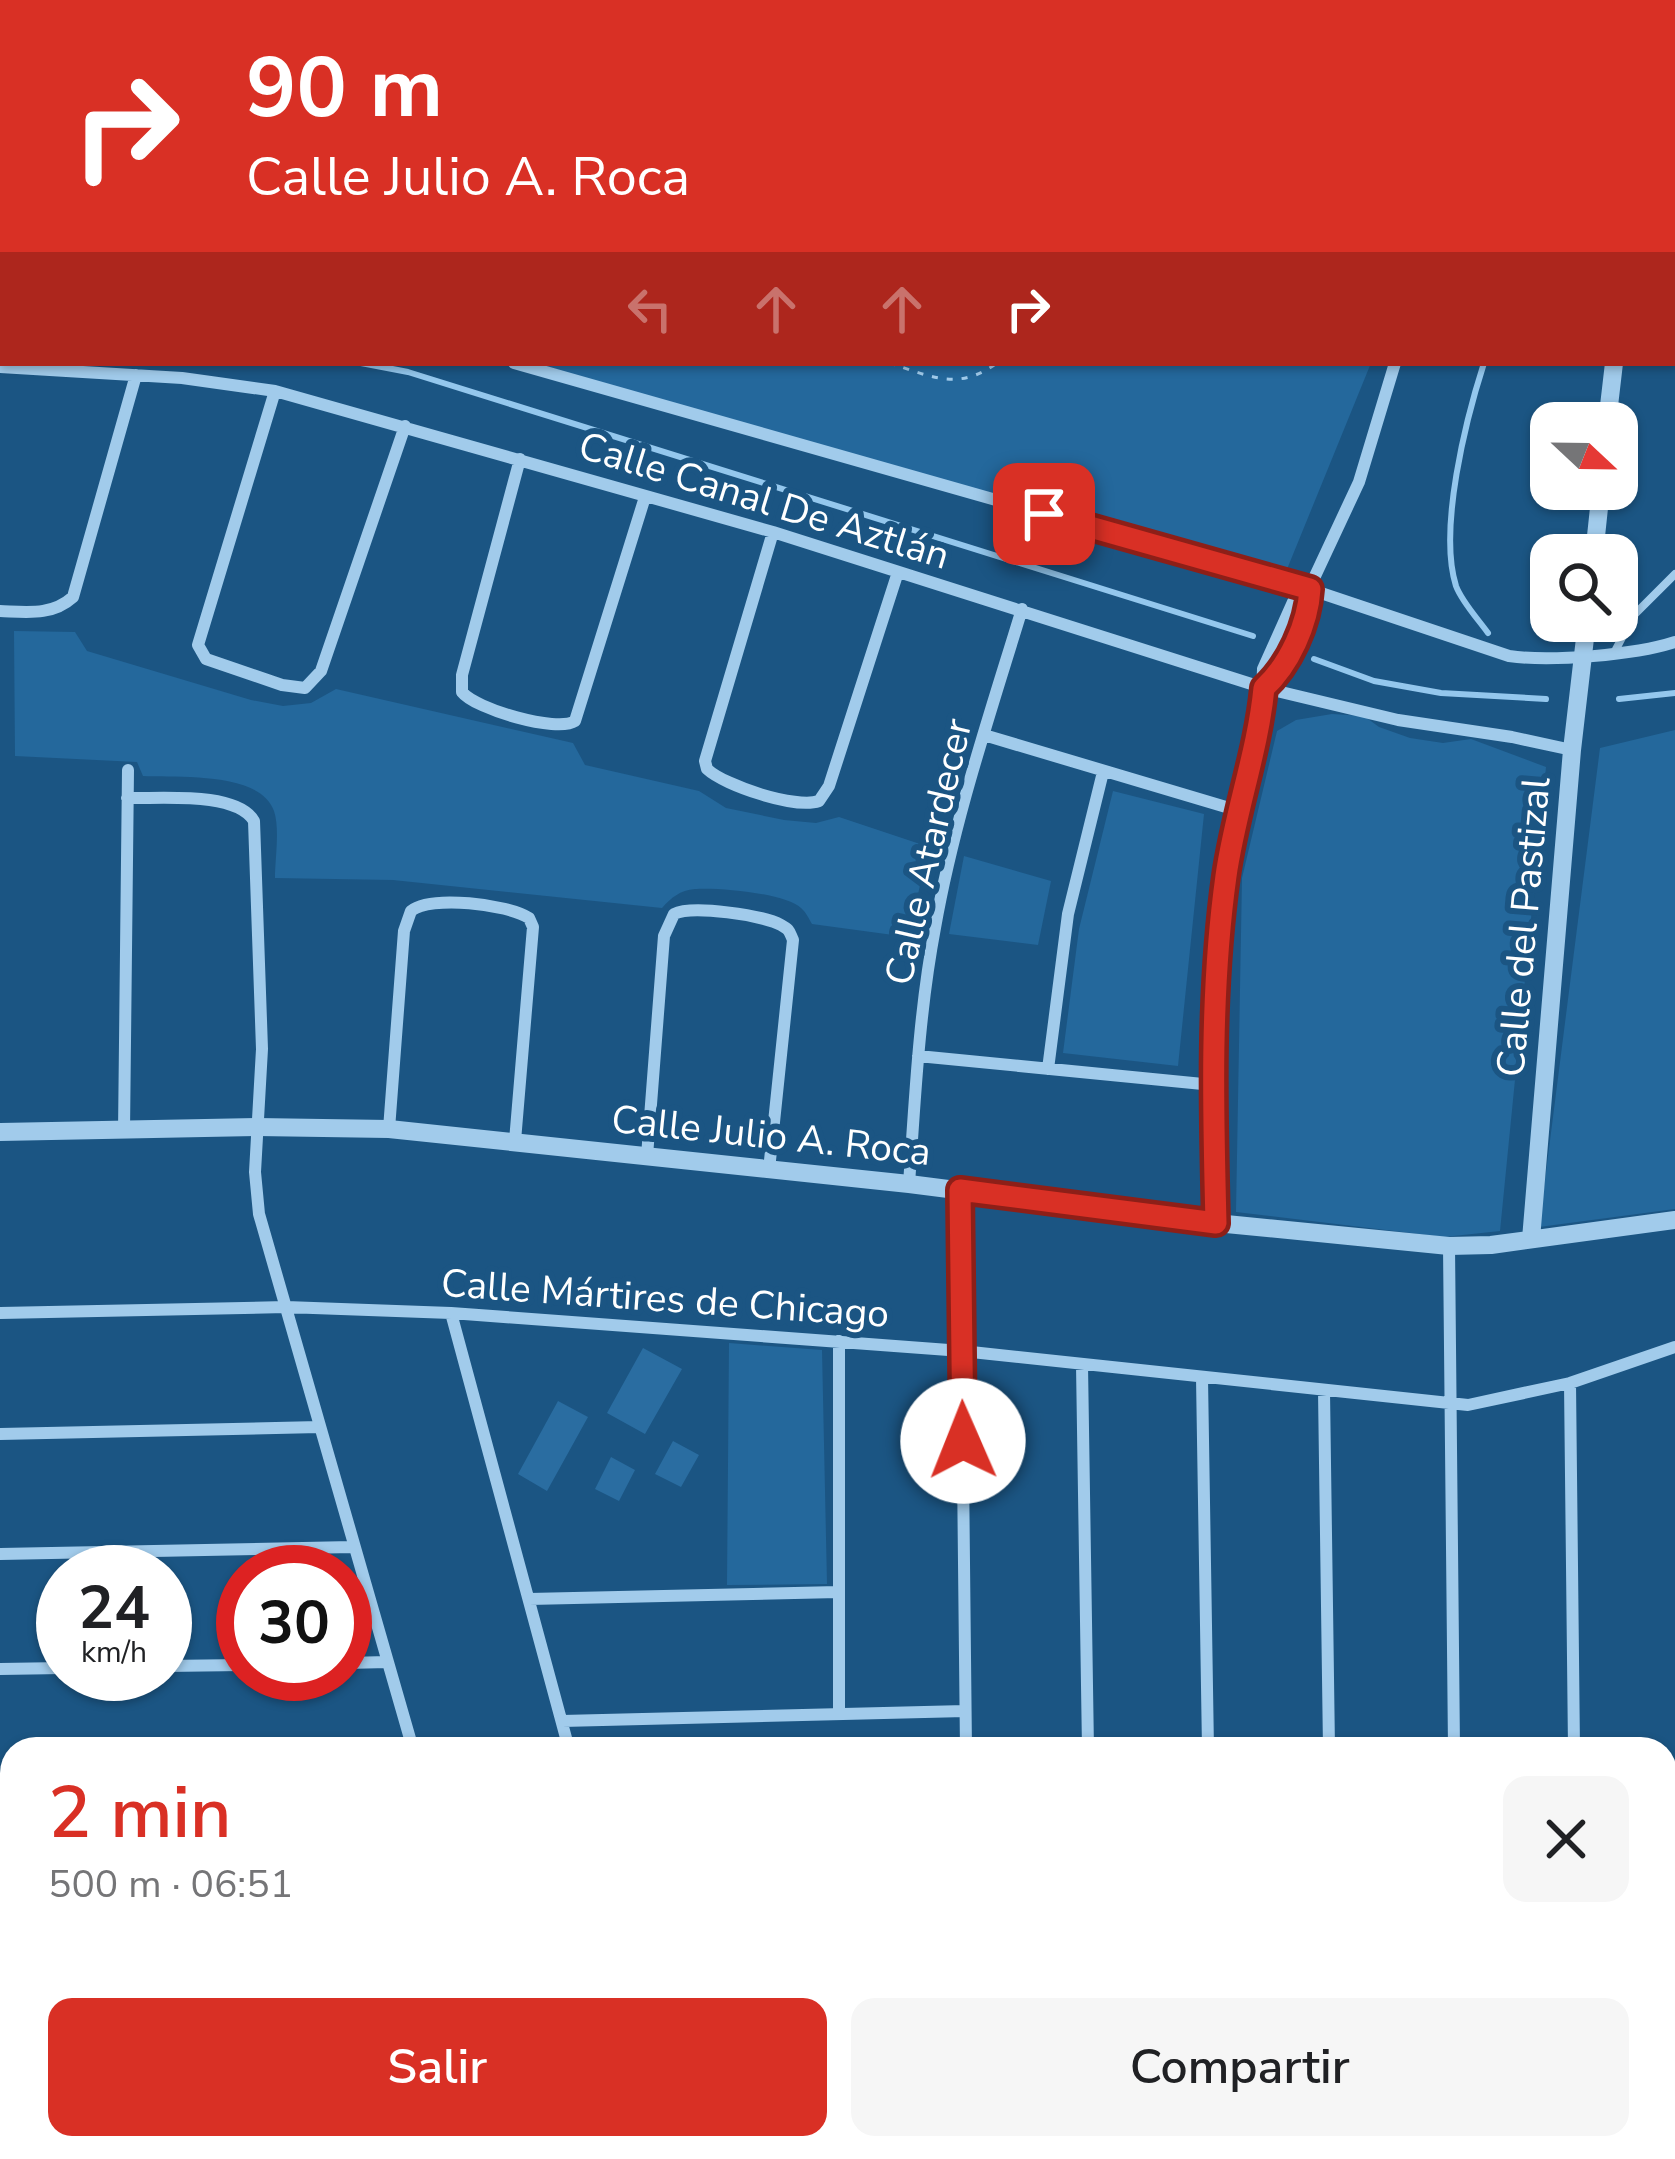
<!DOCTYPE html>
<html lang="es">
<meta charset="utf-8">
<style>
body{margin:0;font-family:"Nunito Sans",sans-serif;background:#f6f6f6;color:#202124;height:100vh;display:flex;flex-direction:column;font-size:45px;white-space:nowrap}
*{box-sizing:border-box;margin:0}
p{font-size:39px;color:#757577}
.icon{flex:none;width:66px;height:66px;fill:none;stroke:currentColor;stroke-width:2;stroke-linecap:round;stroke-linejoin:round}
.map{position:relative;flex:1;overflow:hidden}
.side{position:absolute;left:0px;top:1737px;width:1677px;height:423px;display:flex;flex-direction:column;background:#fff;border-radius:36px 36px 0 0;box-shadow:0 3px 9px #0004}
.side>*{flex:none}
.hud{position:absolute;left:0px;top:0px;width:1677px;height:366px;box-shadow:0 3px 9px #0004;background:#d93025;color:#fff;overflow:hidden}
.needle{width:78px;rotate:112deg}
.controls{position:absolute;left:1530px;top:402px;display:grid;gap:24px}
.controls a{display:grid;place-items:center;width:108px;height:108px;border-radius:24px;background:#fff;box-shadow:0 3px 9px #0004;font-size:60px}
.speed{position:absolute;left:36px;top:1545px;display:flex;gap:24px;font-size:60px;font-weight:700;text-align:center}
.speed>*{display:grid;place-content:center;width:156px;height:156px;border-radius:50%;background:#fff;box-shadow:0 3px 9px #0004;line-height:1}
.speed small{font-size:30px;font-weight:400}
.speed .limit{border:18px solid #d22;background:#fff;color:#111}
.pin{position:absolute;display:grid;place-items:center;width:102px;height:102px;color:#fff;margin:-51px;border-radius:24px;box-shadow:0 6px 18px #0006}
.me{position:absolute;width:132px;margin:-66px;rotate:359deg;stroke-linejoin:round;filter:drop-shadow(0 0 9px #0008)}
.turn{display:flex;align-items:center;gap:42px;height:252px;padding:0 48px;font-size:54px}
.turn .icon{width:156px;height:156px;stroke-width:2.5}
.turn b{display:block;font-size:84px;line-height:102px}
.lanes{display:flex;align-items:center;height:114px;padding:0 48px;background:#0003;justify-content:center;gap:60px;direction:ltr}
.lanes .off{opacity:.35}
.round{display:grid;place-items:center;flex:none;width:126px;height:126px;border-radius:24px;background:#f6f6f6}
.head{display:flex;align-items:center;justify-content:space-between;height:204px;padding:0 48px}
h1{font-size:72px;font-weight:600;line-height:90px;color:#d93025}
.button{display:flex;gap:24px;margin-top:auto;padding:24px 48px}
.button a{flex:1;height:138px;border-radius:24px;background:#d93025;color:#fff;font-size:48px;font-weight:600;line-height:138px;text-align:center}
.button a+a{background:#f6f6f6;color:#202124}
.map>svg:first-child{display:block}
.green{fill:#24689c}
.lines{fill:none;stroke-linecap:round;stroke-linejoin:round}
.stream{stroke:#94c7ed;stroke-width:6}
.building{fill:#2a6da1}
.path{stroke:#a1cbeb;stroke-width:3;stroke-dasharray:6 9;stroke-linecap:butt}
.service{stroke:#a1cbeb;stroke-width:8}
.minor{stroke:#a1cbeb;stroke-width:12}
.tertiary{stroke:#a1cbeb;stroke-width:18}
.route-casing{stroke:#8d1f18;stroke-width:30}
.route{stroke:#d93025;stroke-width:21}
.labels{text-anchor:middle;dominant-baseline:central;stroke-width:12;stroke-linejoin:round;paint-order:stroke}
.street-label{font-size:39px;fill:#fff;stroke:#1b5583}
</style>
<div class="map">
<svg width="1675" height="2159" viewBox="0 0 1675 2159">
<rect width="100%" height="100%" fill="#1b5583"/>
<path class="green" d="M398,0H1062L1070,3H398Z
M515,363H1371L1283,579Z
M14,631L75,632L87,651L251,700L283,706L311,703L336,689L573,743L585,765L699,791L726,808L784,820L816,823L839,817L929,847L908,937L812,924C809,919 806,912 801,908C786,893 716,887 695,889C680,890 671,898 662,908L393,880L275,878C275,859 280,829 274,811C260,771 178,778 143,776L137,762L15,756Z
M1332,714L1364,716L1379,727L1410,738L1443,743L1471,739L1546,767L1500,1231L1444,1237L1236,1212L1242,878L1277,731L1296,720Z
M1675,730V1209L1539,1227L1600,748Z
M1113,791L1204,814L1178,1066L1063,1053L1079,929Z
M964,856L1051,881L1038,945L949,934Z
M729,1343L822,1350L827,1584L727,1585Z"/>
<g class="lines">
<path class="stream" d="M1593,3V0
M361,363L408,372L1253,636
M1484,363C1466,419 1438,529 1456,586C1462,602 1478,619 1488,633
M1314,659L1374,681L1441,693L1546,699
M1619,699L1675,693"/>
</g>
<path class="building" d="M643,1348L682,1369L645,1434L607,1413Z
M558,1401L588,1417L547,1491L518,1474Z
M673,1441L699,1455L681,1487L655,1474Z
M611,1457L635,1470L619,1501L595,1489Z"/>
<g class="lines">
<path class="path" d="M941,0L948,3
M470,3L471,0
M954,3L955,0
M889,363C931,376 957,392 997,363"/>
<path class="service" d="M0,218H3
M1615,651L1634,615L1675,574"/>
<path class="minor" d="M402,0V3
M1062,0L1070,3
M1432,0V3
M18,3L50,0
M258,3L259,0
M1092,3V0
M0,5L3,4
M0,129L3,128
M1674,209H1675
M0,280H3
M514,363L1309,589L1509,656C1551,662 1635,655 1675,642
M0,367L182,378L275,391L773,532L1264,688L1398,720L1512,737L1572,750
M275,391L198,645L206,659L282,685L305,688L321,671L405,426
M520,459L462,675V692C475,709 557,733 575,721L645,497
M773,532L705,761L707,769C725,786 796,809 819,801L829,786L898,572
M0,611C27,612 52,616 73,597L136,375
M1264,688C1289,665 1309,624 1309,589L1359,482L1395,363
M984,735L1236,810
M127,798C160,799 236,791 254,821L262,1049L255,1172L259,1214L413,1749
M918,1056L1213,1085
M1048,1069L1068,914L1103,772
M389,1129L404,931L411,911C430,895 508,904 529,918L533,927L515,1141
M124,1132L128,770
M647,1156L664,936L674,914C692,905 763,915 781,925C790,930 789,931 793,940L769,1170
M909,1184C915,1099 919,1012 935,928C954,820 990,714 1022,609
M960,1190L966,1749
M1216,1223L1215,1018L1230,846L1261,722L1263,669L1293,602L1309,589
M1449,1246L1454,1749
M0,1313L286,1307L451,1313L962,1351L1468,1405L1570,1383L1675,1347
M451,1313L569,1749
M1082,1365L1088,1749
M1202,1378L1208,1749
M1570,1383L1574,1749
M1324,1391L1329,1749
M0,1434L319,1427
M0,1554L352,1547
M529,1599L838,1592
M345,1663L388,1662
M165,1666L243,1665
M0,1669L63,1668
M839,1712V1341
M562,1721L965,1711
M1665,1981H1675
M517,2148L519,2159
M681,2148L684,2159
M849,2148L850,2159
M972,2148V2159
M77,2159L141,2148
M1088,2159V2148
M1195,2159L1229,2148"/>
<path class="tertiary" d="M1648,3V0
M1607,423L1614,363
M1594,555L1601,489
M0,1132L257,1127L389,1129L909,1184L1216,1223L1449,1246L1491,1245L1675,1220
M1531,1239L1572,750L1587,621
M1665,1815L1675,1814
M1665,1853H1675
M0,1855H12
M0,1876L12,1875
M1568,2148L1587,2159"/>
</g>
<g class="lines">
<g class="route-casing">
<path id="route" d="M963,1441L960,1190L1216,1223C1213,1107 1210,991 1226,876C1235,812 1258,751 1264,688C1289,665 1308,624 1310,589L1044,514"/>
</g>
<use href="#route" class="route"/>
</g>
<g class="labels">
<g class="street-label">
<text transform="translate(764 501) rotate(17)">Calle Canal De Aztlán</text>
<text transform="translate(929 852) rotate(-77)">Calle Atardecer</text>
<text transform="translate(1524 927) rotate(-85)">Calle del Pastizal</text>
<text transform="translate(771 1136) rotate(6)">Calle Julio A. Roca</text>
<text transform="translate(665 1299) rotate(4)">Calle Mártires de Chicago</text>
</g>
</g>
</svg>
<div class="controls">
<a><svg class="needle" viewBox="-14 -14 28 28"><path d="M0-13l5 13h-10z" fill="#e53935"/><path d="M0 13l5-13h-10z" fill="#757577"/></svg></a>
<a><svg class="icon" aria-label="search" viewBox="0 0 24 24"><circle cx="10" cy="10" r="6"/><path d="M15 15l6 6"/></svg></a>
</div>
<div class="speed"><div>24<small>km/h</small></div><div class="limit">30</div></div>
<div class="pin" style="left:1044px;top:514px;background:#d93025"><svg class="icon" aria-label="arrive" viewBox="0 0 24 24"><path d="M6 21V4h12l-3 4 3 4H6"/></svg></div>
<svg class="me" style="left:963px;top:1441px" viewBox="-20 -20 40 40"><circle r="19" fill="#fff"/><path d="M0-13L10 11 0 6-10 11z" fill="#d93025"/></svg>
<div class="hud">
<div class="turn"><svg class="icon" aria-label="right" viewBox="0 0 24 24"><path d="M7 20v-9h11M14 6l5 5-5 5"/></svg><div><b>90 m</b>Calle Julio A. Roca</div></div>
<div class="lanes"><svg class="icon off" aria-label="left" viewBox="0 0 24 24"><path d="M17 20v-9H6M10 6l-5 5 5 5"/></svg><svg class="icon off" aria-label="ahead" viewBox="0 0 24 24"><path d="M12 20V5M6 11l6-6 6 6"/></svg><svg class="icon off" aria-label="ahead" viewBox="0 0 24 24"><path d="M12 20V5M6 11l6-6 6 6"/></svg><svg class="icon" aria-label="right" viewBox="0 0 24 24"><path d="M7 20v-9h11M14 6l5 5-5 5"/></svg></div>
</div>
<section class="side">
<div class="head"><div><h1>2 min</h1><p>500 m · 06:51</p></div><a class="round"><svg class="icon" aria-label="close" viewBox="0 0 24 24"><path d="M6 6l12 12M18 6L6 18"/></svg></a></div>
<div class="button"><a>Salir</a><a>Compartir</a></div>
</section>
</div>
